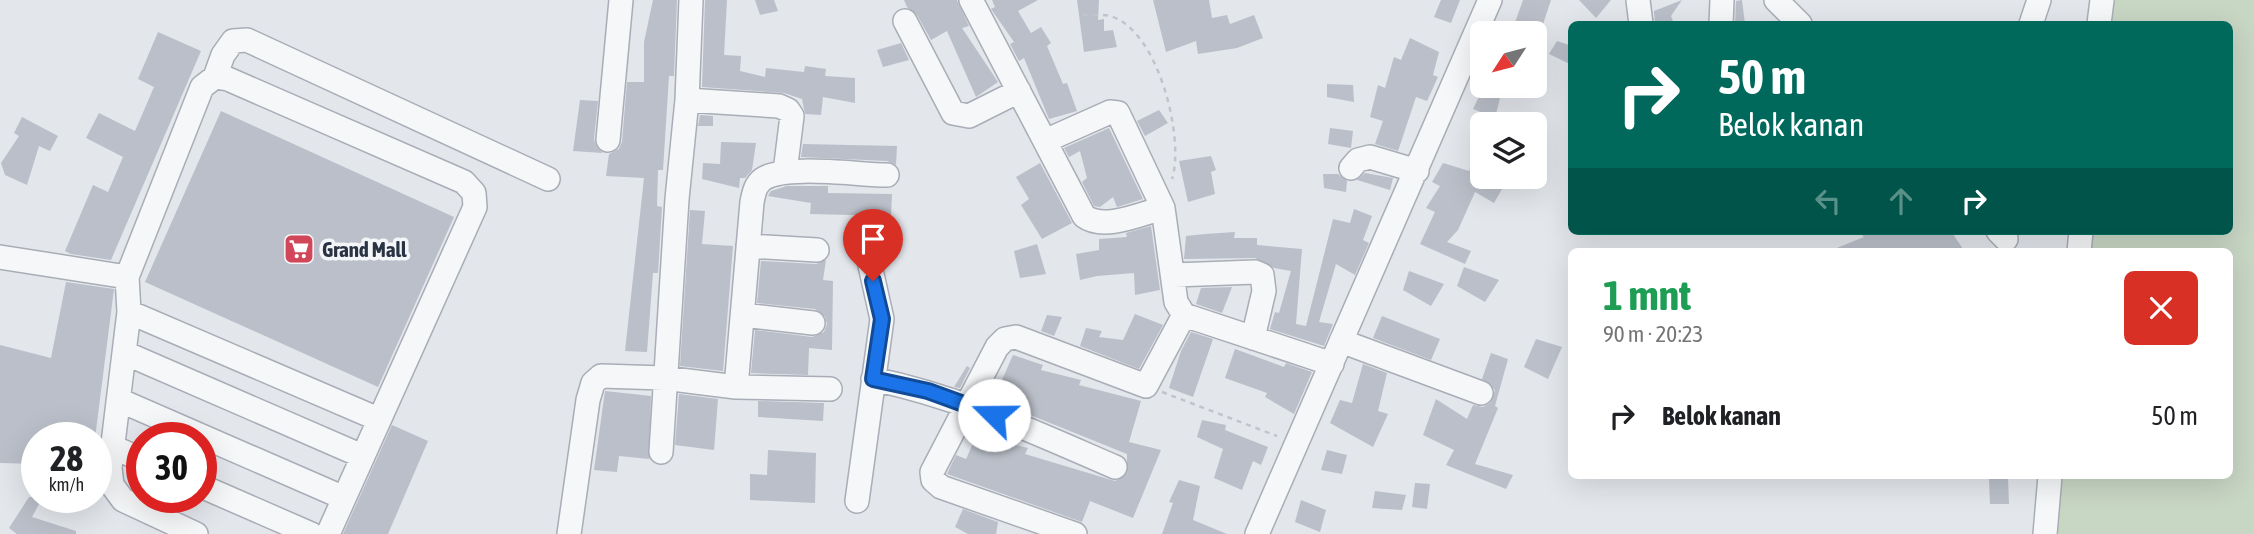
<!DOCTYPE html>
<html lang="id">
<meta charset="utf-8">
<style>
body{margin:0;font-family:"Asap Condensed",sans-serif;background:#f2f2f2;color:#202124;height:100vh;display:flex;flex-direction:column;font-size:26px;white-space:nowrap}
*{box-sizing:border-box;margin:0}
p{font-size:23px;color:#757577}
.icon{flex:none;width:38px;height:38px;fill:none;stroke:currentColor;stroke-width:2;stroke-linecap:round;stroke-linejoin:round}
.map{position:relative;flex:1;overflow:hidden}
.panel{position:absolute;left:1568px;top:248px;width:665px;height:231px;display:flex;flex-direction:column;background:#fff;border-radius:10px;box-shadow:0 7px 28px #0002}
.panel>*{flex:none}
.top-card{position:absolute;left:1568px;top:21px;width:665px;height:214px;border-radius:10px;box-shadow:0 7px 28px #0002;background:#00695c;color:#fff;overflow:hidden}
.needle{width:46px;rotate:234deg}
.controls{position:absolute;left:1470px;top:21px;display:grid;gap:14px}
.controls a{display:grid;place-items:center;width:77px;height:77px;border-radius:10px;background:#fff;box-shadow:0 7px 28px #0002;font-size:35px}
.speed{position:absolute;left:21px;top:422px;display:flex;gap:14px;font-size:35px;font-weight:700;text-align:center}
.speed>*{display:grid;place-content:center;width:91px;height:91px;border-radius:50%;background:#fff;box-shadow:0 7px 28px #0002;line-height:1}
.speed small{font-size:18px;font-weight:400}
.speed .limit{border:10px solid #d22;background:#fff;color:#111}
.pin{position:absolute;display:grid;place-items:center;width:60px;height:60px;color:#fff;margin:-72px -30px;border-radius:50% 50% 50% 0;rotate:-45deg;box-shadow:0 0 7px #0007}
.pin .icon{rotate:45deg}
.me{position:absolute;width:77px;margin:-38px;rotate:292deg;stroke-linejoin:round;filter:drop-shadow(0 0 5px #0008)}
.turn{display:flex;align-items:center;gap:24px;height:147px;padding:0 35px;font-size:32px}
.turn .icon{width:91px;height:91px;stroke-width:2.5}
.turn b{display:block;font-size:49px;line-height:60px}
.lanes{display:flex;align-items:center;height:66px;padding:0 35px;background:#0003;justify-content:center;gap:35px;direction:ltr}
.lanes .off{opacity:.35}
.round{display:grid;place-items:center;flex:none;width:74px;height:74px;border-radius:10px;background:#f2f2f2}
.overview{display:flex;align-items:center;justify-content:space-between;height:119px;padding:0 35px}
h1{font-size:42px;font-weight:700;line-height:52px;color:#1e9e55}
ul{padding:0;list-style:none}
li{display:flex;align-items:center;gap:21px;height:98px;padding:0 35px}
li div{flex:1}
li b{display:block;font-size:26px}
li em{font-style:normal}
.map>svg:first-child{display:block}
.green{fill:#c8d6c4}
.building{fill:#babfc9}
.lines{fill:none;stroke-linecap:round;stroke-linejoin:round}
.minor-casing{stroke:#a8adb6;stroke-width:26}
.path{stroke:#c1c4ca;stroke-width:2.5;stroke-dasharray:5 5;stroke-linecap:butt}
.minor{stroke:#f6f7f9;stroke-width:23}
.route-casing{stroke:#114b97;stroke-width:18}
.route{stroke:#1a73e8;stroke-width:12}
.labels{text-anchor:middle;dominant-baseline:central;stroke-width:7;stroke-linejoin:round;paint-order:stroke}
.poi-label{font-size:21px;font-weight:bold;fill:#2a3344;stroke:#f3f5f8;text-anchor:start}
</style>
<div class="map">
<svg width="2254" height="534" viewBox="0 0 2254 534">
<rect width="100%" height="100%" fill="#e3e6eb"/>
<path class="green" d="M2098,0H2254V534H2048L2053,476H2230V252H2074L2076,231H2230V24H2096Z"/>
<path class="building" d="M653,0H677L674,76H669L663,170H658L657,206L662,207L658,273H653L647,352L625,351L644,178L606,176L609,154L619,149L622,142L627,82H644V42Z
M705,0H727L724,55L741,56L740,71L765,77L766,68L804,72L805,66L826,69L825,76L855,78V103L823,97L821,115L805,114L802,99L784,93L702,87Z
M755,0H774L778,11L760,15Z
M904,0H957L969,26L962,28L998,82L976,97L947,31L931,40L917,15L907,7Z
M992,0H1038L1018,11L1031,33L1041,27L1051,43L1047,46L1063,84L1067,83L1077,111L1049,119L1024,58L1019,61L1010,44L1014,42L991,9L995,7Z
M1077,0H1099L1098,20L1104,19V31L1113,30L1117,47L1084,52Z
M1153,0H1209L1212,18L1227,15L1230,24L1254,15L1263,38L1237,48L1198,54L1196,41L1166,52Z
M1441,0H1460L1451,23L1434,17Z
M1523,0H1551L1540,33H1523L1513,28Z
M1579,0H1611L1596,18Z
M1682,0L1671,16L1674,24H1655L1654,11Z
M1742,0L1745,24H1735L1736,1Z
M158,32L201,51L111,260L71,254L65,251L93,185L108,192L123,157L86,138L99,113L135,131L154,87L138,79Z
M1410,38L1439,52L1433,75L1438,77L1427,101L1416,97L1398,151L1375,144L1383,121L1370,117L1378,85L1385,88L1394,57L1401,60Z
M1557,41L1572,46V65L1549,54Z
M901,43L909,60L883,67L877,50Z
M1327,84L1353,85L1354,102L1327,97Z
M1484,86H1503L1495,118L1473,109Z
M580,100L598,101L594,139L596,146L603,153L573,151Z
M1159,110L1168,123L1145,136L1137,121Z
M221,111L454,217L378,387L145,282Z
M700,115L713,116V126H698Z
M22,117L58,136L50,151L39,146L27,185L5,175L1,163L19,136L14,133Z
M1109,128L1143,199L1117,207L1113,197L1100,207L1094,206L1082,182L1087,178L1080,151L1069,157L1064,148Z
M1330,128L1353,131L1351,148L1328,144Z
M721,142L756,143L752,170L745,178H740L739,188L702,179L703,163L720,164Z
M1482,142V177H1494L1491,184L1502,189L1494,203L1475,192L1458,230L1447,242L1471,251L1465,264L1420,244L1435,212L1426,208L1440,186L1432,182L1443,163L1469,171Z
M803,144L897,146L896,165L887,161L801,157Z
M1211,156L1216,170L1211,172L1215,194L1188,202L1179,161Z
M1040,163L1072,223L1042,239L1021,205L1029,199L1016,177Z
M1365,173L1393,178L1390,190L1357,180Z
M1323,174H1338L1347,181L1346,192L1324,188Z
M787,186H828V193L892,194L891,216L810,214L811,203L768,196L771,191Z
M1354,209L1372,216L1363,240L1369,243L1355,275L1336,264L1319,322L1333,324L1324,346L1270,329L1275,312L1279,313L1291,271L1274,268L1255,258L1184,259L1186,236L1205,234L1235,232L1234,238H1257V245L1302,249L1296,324L1306,326L1333,219L1350,223Z
M690,210L705,211L702,244L733,246L723,371L680,366Z
M1151,226L1160,290L1135,295L1134,273L1097,276L1080,280L1076,254L1099,250V239L1127,237L1126,233Z
M1858,231H1951L1965,252H1827L1864,237Z
M1037,244L1046,274L1020,278L1014,251Z
M826,260L823,280L833,281L832,350L809,348L808,375L751,373L755,330L812,337L824,332L827,324L825,317L815,309L757,303L761,261L816,264Z
M1464,267L1499,280L1485,302L1457,286Z
M1409,271L1444,284L1431,306L1403,290Z
M66,282L114,289L95,438H37V464L0,463V345L51,358Z
M1232,287L1222,313L1196,304L1201,288Z
M1135,314L1163,325L1139,369L1080,346L1086,328L1102,331L1099,337L1123,340Z
M1047,315L1062,317L1054,336L1041,331Z
M1382,316L1440,339L1431,360L1373,338Z
M1191,332L1213,339L1193,397L1169,388L1181,351Z
M1536,339L1562,347L1548,379L1524,367Z
M1235,349L1284,367L1286,363L1312,372L1294,414L1265,397L1267,393L1225,378Z
M1491,353L1508,359L1495,406L1498,408L1475,464L1513,475L1506,489L1446,465L1454,450L1423,435L1436,399L1467,419L1473,405L1483,407L1490,403L1495,390L1482,379Z
M1013,355L1043,365L1041,370L1081,380L1079,385L1141,401L1129,442L1161,450L1133,518L1090,501L1082,522L947,474L956,455L966,459L980,428L994,432L993,439L1028,448L1025,454L1115,481L1127,473V454L993,400Z
M1363,364L1387,373L1378,411L1388,414L1373,447L1330,423L1340,400L1352,403Z
M967,366L970,368L960,388L954,387Z
M605,391L651,396L649,459L619,456L617,472L594,470Z
M679,394L718,399L714,450L675,445Z
M758,401L824,403L823,421L758,417Z
M1202,420L1226,425L1225,430L1268,447L1261,465L1253,461L1242,490L1214,478L1223,449L1197,437Z
M392,425L428,441L388,534H343Z
M768,450L816,453L815,503L750,500V474L767,475Z
M1327,450L1347,455L1342,474L1321,470Z
M1989,479H2008L2009,504H1990Z
M1179,480L1200,486L1193,520L1227,534H1162L1173,503L1169,502Z
M1415,483L1430,484L1427,509L1412,507Z
M1375,491L1406,495L1402,510L1372,508Z
M29,497H43L32,517L76,531V534H17L9,528Z
M1301,500L1326,510L1320,532L1295,522Z
M963,509L998,522L996,534H968L955,527Z"/>
<g class="lines">
<g class="minor-casing">
<path id="minor" d="M971,0L1084,216C1104,231 1140,214 1163,208L1176,302L1184,315L1332,364
M1638,0L1641,24
M1776,0L1800,24
M905,21L953,113L969,116L1019,91
M1721,24L1722,0
M2031,24L2039,0
M2099,24L2102,0
M215,77L223,55L233,41L247,40L548,179
M687,100L779,106L788,110L792,116L785,172
M608,140L621,0
M1045,141L1110,112L1118,113L1163,208
M1351,168L1358,160L1370,157L1417,171
M1998,231L2006,239
M748,246L817,250
M2079,252L2081,231
M0,257L127,277
M1174,275L1255,272L1262,275L1264,291L1253,338
M129,312L378,419
M743,315L813,323
M1341,341L1481,393
M125,353L362,456
M873,379C960,397 1034,432 1115,467
M736,387L830,389
M119,400L344,498
M113,447L142,460
M661,452L677,199L687,100L691,0
M201,486L311,534
M857,501L882,319L869,261
M196,534L123,500L112,485L110,468L129,312L127,277L202,87L215,77L228,79L464,182L474,193L475,207L328,534
M569,534L588,400L593,383L601,376L664,378L736,387L752,202C754,193 755,185 763,179C785,164 859,175 887,175
M1075,534L941,487L933,480L932,472L997,347L1005,339L1016,337L1146,386L1184,315
M1257,534L1490,0
M2045,534L2050,476"/>
</g>
<path class="path" d="M1083,15C1091,15 1102,14 1110,16C1158,29 1185,138 1172,179
M1162,392L1277,436"/>
<use href="#minor" class="minor"/>
</g>
<g class="lines">
<g class="route-casing">
<path id="route" d="M873,281L882,319L873,379L928,391L994,415"/>
</g>
<use href="#route" class="route"/>
</g>
<defs>
<g id="supermarket-square" transform="scale(1.575)"><rect x="-9" y="-9" width="18" height="18" rx="4" fill="#d24659" stroke="#f3f5f8"/><path d="M-6-5.5h2.5l.6 2H6L4.5 2H-2.5L-4.4-4H-6ZM-1.5 3.2a1.3 1.3 0 1 0 .1 0ZM3 3.2a1.3 1.3 0 1 0 .1 0Z" fill="#fff"/></g>
</defs>
<g fill-rule="evenodd">
<use href="#supermarket-square" x="299" y="249"/>
</g>
<g class="labels">
<g class="poi-label">
<text x="322" y="249">Grand Mall</text>
</g>
</g>
</svg>
<div class="controls">
<a><svg class="needle" viewBox="-14 -14 28 28"><path d="M0-13l5 13h-10z" fill="#e53935"/><path d="M0 13l5-13h-10z" fill="#757577"/></svg></a>
<a><svg class="icon" aria-label="layers" viewBox="0 0 24 24"><path d="M12 4l9 5-9 5-9-5zM3 14l9 5 9-5"/></svg></a>
</div>
<div class="speed"><div>28<small>km/h</small></div><div class="limit">30</div></div>
<div class="pin" style="left:873px;top:281px;background:#d93025"><svg class="icon" aria-label="arrive" viewBox="0 0 24 24"><path d="M6 21V4h12l-3 4 3 4H6"/></svg></div>
<svg class="me" style="left:994px;top:415px" viewBox="-20 -20 40 40"><circle r="19" fill="#fff"/><path d="M0-13L10 11 0 6-10 11z" fill="#1a73e8"/></svg>
<div class="top-card">
<div class="turn"><svg class="icon" aria-label="right" viewBox="0 0 24 24"><path d="M7 20v-9h11M14 6l5 5-5 5"/></svg><div><b>50 m</b>Belok kanan</div></div>
<div class="lanes"><svg class="icon off" aria-label="left" viewBox="0 0 24 24"><path d="M17 20v-9H6M10 6l-5 5 5 5"/></svg><svg class="icon off" aria-label="ahead" viewBox="0 0 24 24"><path d="M12 20V5M6 11l6-6 6 6"/></svg><svg class="icon" aria-label="right" viewBox="0 0 24 24"><path d="M7 20v-9h11M14 6l5 5-5 5"/></svg></div>
</div>
<section class="panel">
<div class="overview"><div><h1>1 mnt</h1><p>90 m · 20:23</p></div><a class="round" style="background:#d93025;color:#fff"><svg class="icon" aria-label="close" viewBox="0 0 24 24"><path d="M6 6l12 12M18 6L6 18"/></svg></a></div>
<ul>
<li><svg class="icon" aria-label="right" viewBox="0 0 24 24"><path d="M7 20v-9h11M14 6l5 5-5 5"/></svg><div><b>Belok kanan</b></div><em>50 m</em></li>
</ul>
</section>
</div>
